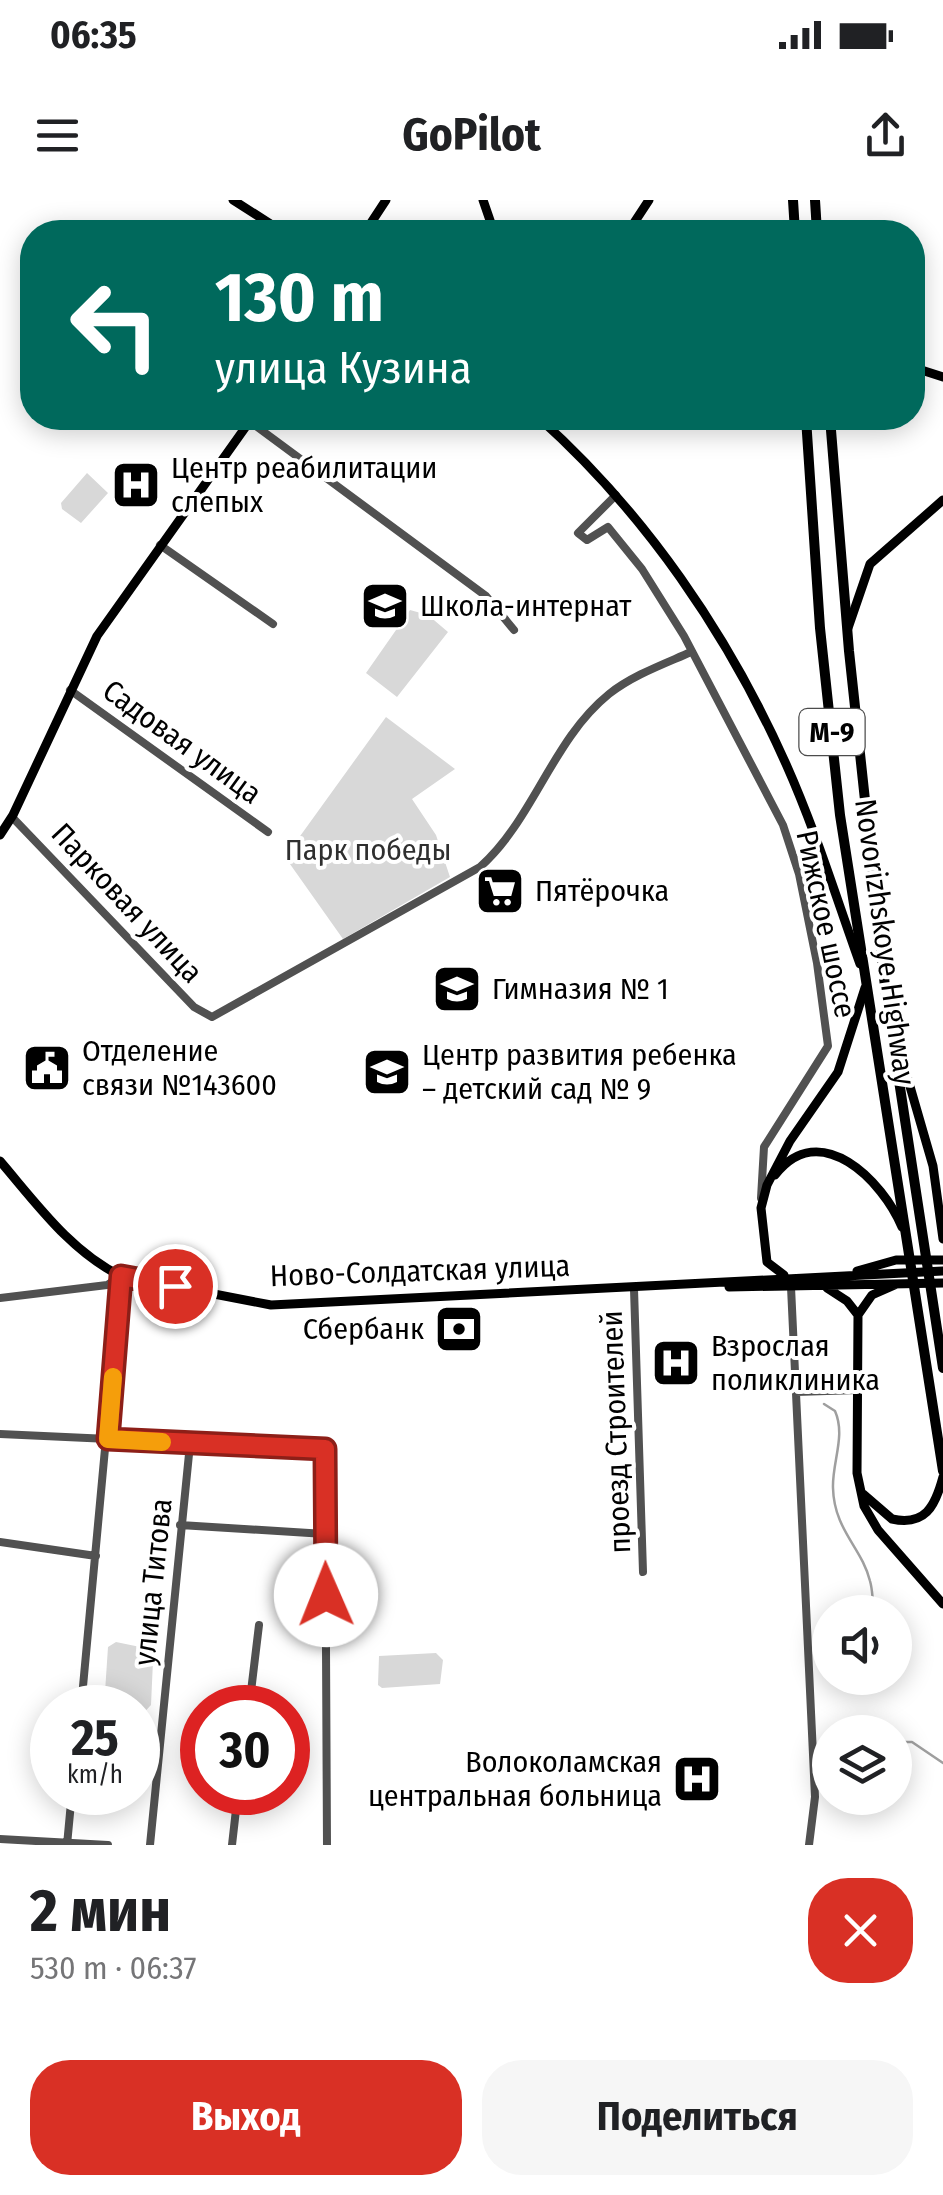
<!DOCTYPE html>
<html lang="ru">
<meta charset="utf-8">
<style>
body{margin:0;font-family:"Fira Sans Condensed",sans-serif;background:#f6f6f6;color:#202124;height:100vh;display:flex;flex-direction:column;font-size:38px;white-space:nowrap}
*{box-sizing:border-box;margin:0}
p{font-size:32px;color:#757577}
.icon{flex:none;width:55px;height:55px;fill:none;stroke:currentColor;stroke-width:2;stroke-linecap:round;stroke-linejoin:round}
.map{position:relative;height:1645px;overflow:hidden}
.details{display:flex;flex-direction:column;background:#fff;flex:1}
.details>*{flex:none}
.banner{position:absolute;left:20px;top:20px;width:905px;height:210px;border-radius:40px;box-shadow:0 5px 25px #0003;background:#00695c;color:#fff;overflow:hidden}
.buttons{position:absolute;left:812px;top:1395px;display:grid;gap:20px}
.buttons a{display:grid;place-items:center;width:100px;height:100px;border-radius:50%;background:#fff;box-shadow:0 5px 25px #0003;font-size:50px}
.speed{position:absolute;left:30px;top:1485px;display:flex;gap:20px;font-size:50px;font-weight:700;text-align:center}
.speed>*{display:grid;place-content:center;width:130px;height:130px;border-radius:50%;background:#fff;box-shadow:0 5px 25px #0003;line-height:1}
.speed small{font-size:25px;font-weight:400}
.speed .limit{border:15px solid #d22;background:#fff;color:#111}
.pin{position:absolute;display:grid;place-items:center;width:85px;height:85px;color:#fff;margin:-42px;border:5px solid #fff;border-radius:50%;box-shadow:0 2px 10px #0007}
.me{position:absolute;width:110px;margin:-55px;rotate:359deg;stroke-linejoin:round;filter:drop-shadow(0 0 8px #0008)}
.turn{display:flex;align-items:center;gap:35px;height:210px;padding:0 30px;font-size:45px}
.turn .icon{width:130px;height:130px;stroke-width:2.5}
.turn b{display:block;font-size:70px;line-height:85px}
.round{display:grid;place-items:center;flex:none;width:105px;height:105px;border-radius:40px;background:#f6f6f6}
.headline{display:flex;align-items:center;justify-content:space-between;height:170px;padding:0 30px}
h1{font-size:60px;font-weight:700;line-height:75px}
.primary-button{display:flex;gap:20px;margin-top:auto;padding:20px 30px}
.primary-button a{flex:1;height:115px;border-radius:40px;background:#d93025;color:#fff;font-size:40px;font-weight:700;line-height:115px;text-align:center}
.primary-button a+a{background:#f6f6f6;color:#202124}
.status{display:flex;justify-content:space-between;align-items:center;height:70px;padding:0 50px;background:#fff;direction:ltr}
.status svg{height:28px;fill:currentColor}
header{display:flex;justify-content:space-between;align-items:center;height:130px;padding:0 30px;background:#fff;font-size:45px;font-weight:700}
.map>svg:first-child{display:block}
.green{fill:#d8d8d8}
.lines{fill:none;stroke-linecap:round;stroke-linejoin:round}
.stream{stroke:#9f9f9f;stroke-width:2.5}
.minor{stroke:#515151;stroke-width:8}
.major{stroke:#000;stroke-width:9}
.highway{stroke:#000;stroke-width:10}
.route-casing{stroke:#8d1f18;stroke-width:25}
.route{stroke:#d93025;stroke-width:18}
.slow{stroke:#f59e0b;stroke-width:18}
.labels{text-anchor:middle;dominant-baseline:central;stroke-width:8;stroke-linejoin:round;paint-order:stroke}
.shield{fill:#fff;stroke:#4c4c4c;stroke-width:2.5}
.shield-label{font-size:28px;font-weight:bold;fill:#000}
.poi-label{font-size:30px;fill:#000;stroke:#fff;text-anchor:start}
.street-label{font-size:30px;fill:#000;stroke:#fff}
.park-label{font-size:30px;fill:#2f2f2f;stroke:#fff}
</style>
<div class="status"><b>06:35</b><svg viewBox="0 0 49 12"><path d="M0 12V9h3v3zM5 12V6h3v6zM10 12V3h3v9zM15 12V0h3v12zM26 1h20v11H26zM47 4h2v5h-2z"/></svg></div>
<header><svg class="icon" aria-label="menu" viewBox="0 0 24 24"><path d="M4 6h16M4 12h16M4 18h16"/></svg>GoPilot<svg class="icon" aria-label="share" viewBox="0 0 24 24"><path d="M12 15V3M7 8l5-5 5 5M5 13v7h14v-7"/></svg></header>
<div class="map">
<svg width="943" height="1645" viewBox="0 0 943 1645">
<rect width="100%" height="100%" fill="#fff"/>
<path class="green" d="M87,273L108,293L81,323L62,309L61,303Z
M410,410L428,415L448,432L397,497L366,473Z
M386,517L455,569L412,599L436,635L450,677L343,739L285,657Z
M116,1442L145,1448L153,1461L151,1505L138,1519V1508L104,1507L108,1447Z
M436,1453L443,1460L440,1484L382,1488L378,1485L379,1456Z"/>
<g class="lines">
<path class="stream" d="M824,1204L835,1211C846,1236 832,1262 833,1288C834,1330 862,1348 870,1381C873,1391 872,1402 875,1412
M895,1542H912L943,1563"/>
<path class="minor" d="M245,218L486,396L514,430
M616,295L578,333L587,340L608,327L642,369L684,436L783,625L799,674L817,763L828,846L764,947L761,998
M160,345L273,424
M70,490L268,632
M12,617L194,807L212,817L480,667C534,619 552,540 609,494C633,475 664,464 691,452
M796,664L821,653
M791,1087L815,1597L809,1645
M634,1089L643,1372
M0,1098L107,1085L121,1076
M796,1192L858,1190
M0,1234L325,1249L327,1645
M180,1325L325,1334
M0,1342L96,1356
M81,1508L121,1076
M249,1508L259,1425
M0,1639L108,1645
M67,1645L72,1592
M150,1645L190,1244
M232,1645L238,1592"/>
<path class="major" d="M233,0L283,32
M483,0L494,32
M365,32L386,0
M628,32L649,0
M912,167L943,177
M539,218C645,313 728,434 786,564C815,629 836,697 860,764
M848,428L870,364L943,300
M0,635L13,615L97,436L252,218
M896,838L933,966L943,1039
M0,961C36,1003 71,1052 121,1076L271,1105L943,1071
M775,975C820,917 883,981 902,1027
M857,1071L896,1060H943
M784,1075L767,1062L761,1008L767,985L790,941L838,872L865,788
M897,1084L872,1095L858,1115L857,1273L864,1306L878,1330L943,1404
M729,1087L943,1083
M827,1088L847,1101L858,1115
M863,1294L892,1319C925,1326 935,1307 943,1277"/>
<path class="highway" d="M793,0L795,32
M815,0L817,32
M806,218L820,428L840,615L943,1271
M830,218L849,451L886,796L943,1168"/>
</g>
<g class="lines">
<g class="route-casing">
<path id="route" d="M175,1086L121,1076L108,1239L325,1249L326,1395"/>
</g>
<use href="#route" class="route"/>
<path class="slow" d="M113,1177L108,1239L162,1242"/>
</g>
<defs>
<g id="hospital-square" transform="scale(2.5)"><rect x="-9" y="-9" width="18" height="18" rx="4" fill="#000" stroke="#fff"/><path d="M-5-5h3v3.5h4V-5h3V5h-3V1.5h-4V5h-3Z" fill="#fff"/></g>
<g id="school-square" transform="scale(2.5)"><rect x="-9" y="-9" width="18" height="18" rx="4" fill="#000" stroke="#fff"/><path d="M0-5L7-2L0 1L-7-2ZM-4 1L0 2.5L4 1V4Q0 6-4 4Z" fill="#fff"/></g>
<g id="supermarket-square" transform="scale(2.5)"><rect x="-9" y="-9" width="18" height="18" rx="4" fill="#000" stroke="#fff"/><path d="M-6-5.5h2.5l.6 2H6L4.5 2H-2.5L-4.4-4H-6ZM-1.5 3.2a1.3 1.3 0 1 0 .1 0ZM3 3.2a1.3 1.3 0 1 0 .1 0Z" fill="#fff"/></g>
<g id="civic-square" transform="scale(2.5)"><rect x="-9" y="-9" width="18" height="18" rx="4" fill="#000" stroke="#fff"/><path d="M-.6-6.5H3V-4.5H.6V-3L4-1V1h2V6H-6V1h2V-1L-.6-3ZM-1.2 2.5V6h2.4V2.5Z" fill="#fff"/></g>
<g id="bank-square" transform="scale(2.5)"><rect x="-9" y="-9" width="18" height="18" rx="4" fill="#000" stroke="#fff"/><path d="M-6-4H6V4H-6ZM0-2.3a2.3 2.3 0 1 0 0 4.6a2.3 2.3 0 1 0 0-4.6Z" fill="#fff"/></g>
</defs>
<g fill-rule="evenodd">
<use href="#hospital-square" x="136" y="285"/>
<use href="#school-square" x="385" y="406"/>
<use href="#supermarket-square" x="500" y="691"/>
<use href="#school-square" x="457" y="789"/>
<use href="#civic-square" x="47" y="868"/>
<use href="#school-square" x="387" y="872"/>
<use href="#bank-square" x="459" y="1129"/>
<use href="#hospital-square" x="676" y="1163"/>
<use href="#hospital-square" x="697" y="1579"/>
</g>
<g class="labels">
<rect class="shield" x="799.5" y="509" width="65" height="46" rx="8"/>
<g class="shield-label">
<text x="832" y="532">М-9</text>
</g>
<g class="poi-label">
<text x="171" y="268">Центр реабилитации<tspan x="171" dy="34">слепых</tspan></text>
<text x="420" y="406">Школа-интернат</text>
<text x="535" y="691">Пятёрочка</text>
<text x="492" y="789">Гимназия № 1</text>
<text x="82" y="851">Отделение<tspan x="82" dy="34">связи №143600</tspan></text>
<text x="422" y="855">Центр развития ребенка<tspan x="422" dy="34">– детский сад № 9</tspan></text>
<text x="424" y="1129" text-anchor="end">Сбербанк</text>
<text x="711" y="1146">Взрослая<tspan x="711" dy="34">поликлиника</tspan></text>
<text x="662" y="1562" text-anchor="end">Волоколамская<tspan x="662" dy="34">центральная больница</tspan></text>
</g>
<g class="street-label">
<text transform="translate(182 542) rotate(36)">Садовая улица</text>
<text transform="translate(127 703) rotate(47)">Парковая улица</text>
<text transform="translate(826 724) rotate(78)">Рижское шоссе</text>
<text transform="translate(885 742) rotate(82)">Novorizhskoye Highway</text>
<text transform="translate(420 1071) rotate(-2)">Ново-Солдатская улица</text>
<text transform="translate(616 1232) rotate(-92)">проезд Строителей</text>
<text transform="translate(153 1382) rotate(-84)">улица Титова</text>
</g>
<g class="park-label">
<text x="368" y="650">Парк победы</text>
</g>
</g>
</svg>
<div class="buttons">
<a><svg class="icon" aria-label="sound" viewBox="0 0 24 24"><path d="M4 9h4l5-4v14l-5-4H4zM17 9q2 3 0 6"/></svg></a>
<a><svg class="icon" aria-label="layers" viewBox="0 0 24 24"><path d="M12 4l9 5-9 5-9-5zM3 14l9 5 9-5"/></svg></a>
</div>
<div class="speed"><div>25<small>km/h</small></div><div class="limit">30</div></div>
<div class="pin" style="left:175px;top:1086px;background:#d93025"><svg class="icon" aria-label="arrive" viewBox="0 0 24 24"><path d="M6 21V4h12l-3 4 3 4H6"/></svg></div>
<svg class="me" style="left:326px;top:1395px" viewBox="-20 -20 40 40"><circle r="19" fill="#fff"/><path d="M0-13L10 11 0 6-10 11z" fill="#d93025"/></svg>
<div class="banner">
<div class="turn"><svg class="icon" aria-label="left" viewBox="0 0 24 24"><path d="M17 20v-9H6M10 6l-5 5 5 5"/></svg><div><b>130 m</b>улица Кузина</div></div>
</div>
</div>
<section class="details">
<div class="headline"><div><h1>2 мин</h1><p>530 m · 06:37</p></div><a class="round" style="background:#d93025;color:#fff"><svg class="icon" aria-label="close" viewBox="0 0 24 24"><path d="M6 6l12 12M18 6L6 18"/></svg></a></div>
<div class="primary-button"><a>Выход</a><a>Поделиться</a></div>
</section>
